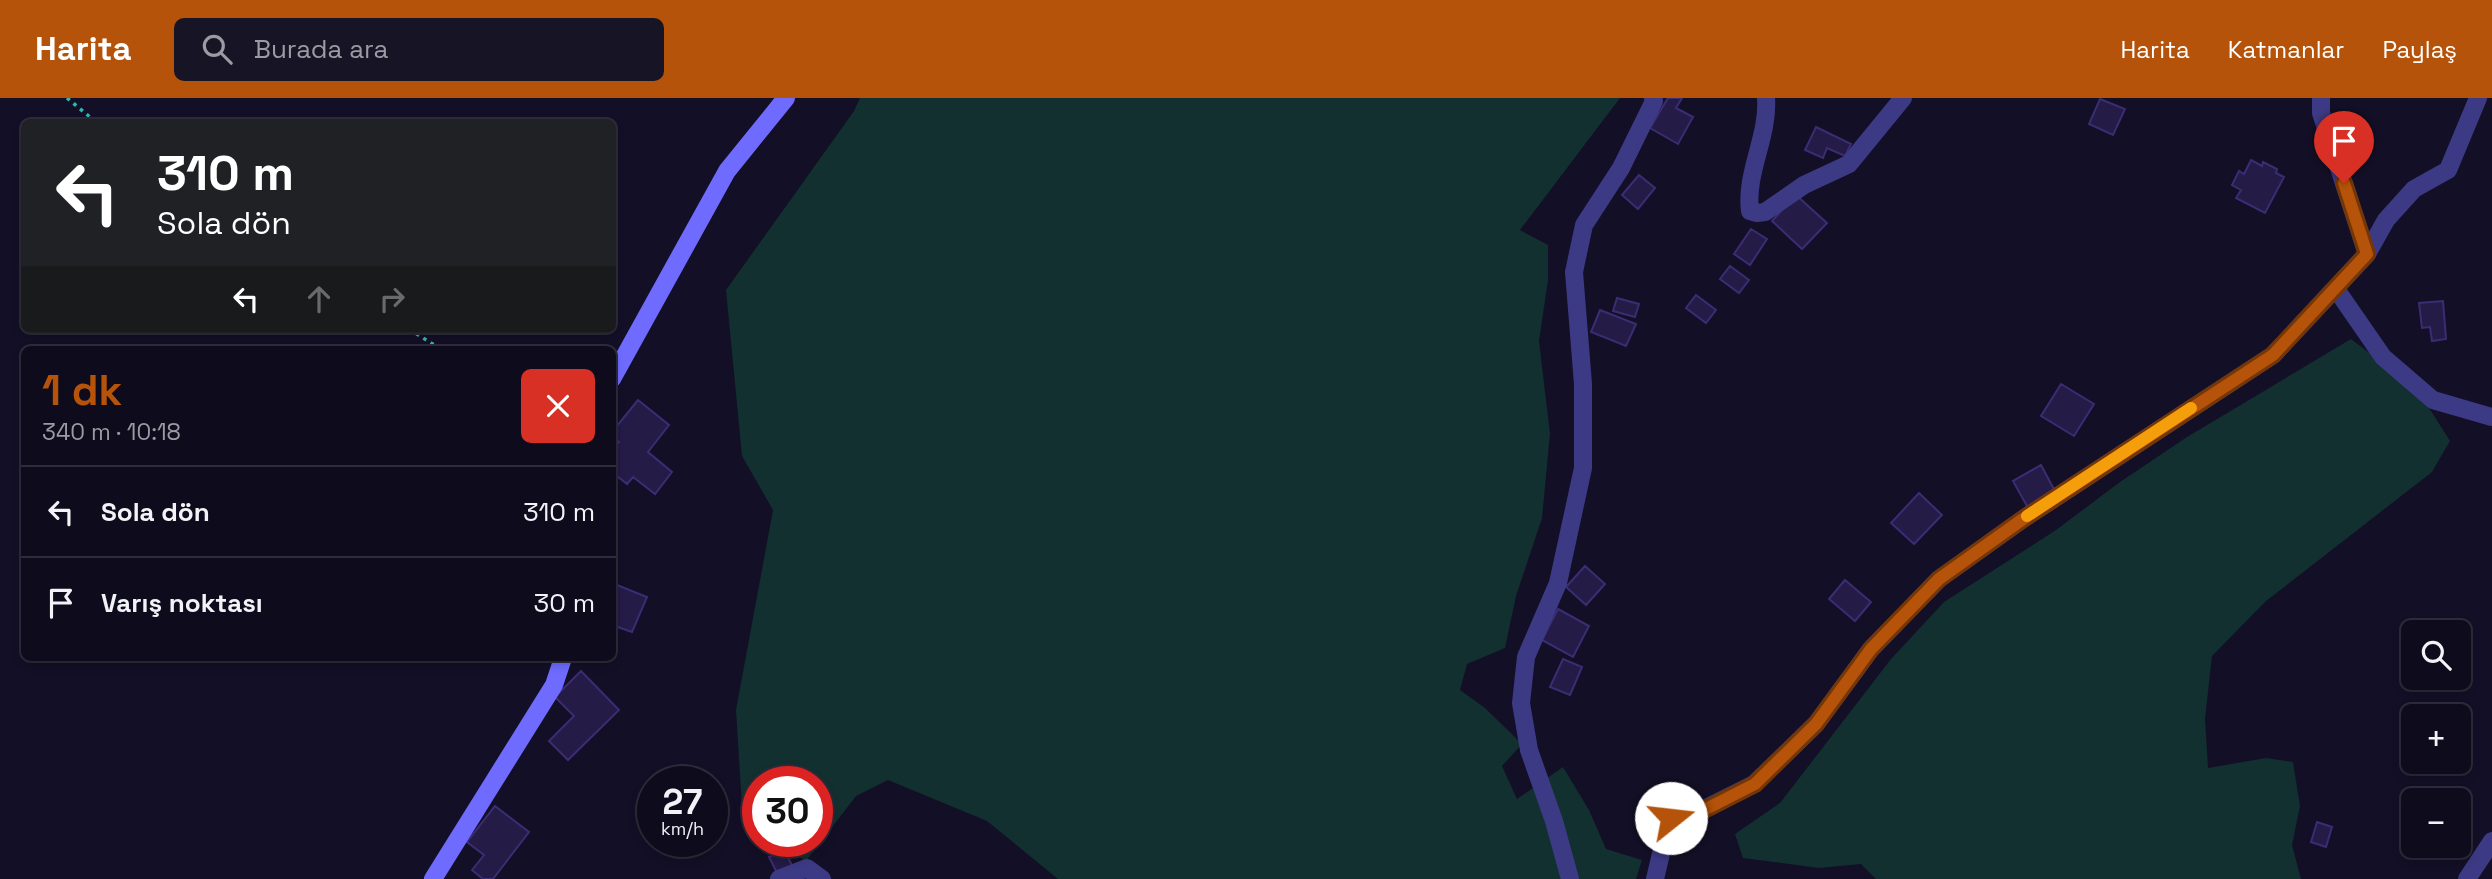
<!DOCTYPE html>
<html lang="tr">
<meta charset="utf-8">
<style>
body{margin:0;font-family:"Space Grotesk",sans-serif;background:#171425;color:#f1f3f6;height:100vh;display:flex;flex-direction:column;font-size:26px;white-space:nowrap}
*{box-sizing:border-box;margin:0}
p{font-size:23px;color:#9b9ba3}
.icon{flex:none;width:38px;height:38px;fill:none;stroke:currentColor;stroke-width:2;stroke-linecap:round;stroke-linejoin:round}
.map{position:relative;flex:1;overflow:hidden}
.side{position:absolute;left:21px;top:248px;width:595px;height:315px;display:flex;flex-direction:column;background:#0e0b1c;border-radius:10px;box-shadow:0 4px 10px #0003,0 0 0 2px #2e2b3b}
.side>*{flex:none}
.hud{position:absolute;left:21px;top:21px;width:595px;height:214px;border-radius:10px;box-shadow:0 4px 10px #0003,0 0 0 2px #2e2b3b;background:#202124;color:#fff;overflow:hidden}
.tools{position:absolute;left:2401px;top:522px;display:grid;gap:14px}
.tools a{display:grid;place-items:center;width:70px;height:70px;border-radius:10px;background:#0e0b1c;box-shadow:0 4px 10px #0003,0 0 0 2px #2e2b3b;font-size:35px}
.speed{position:absolute;left:637px;top:668px;display:flex;gap:14px;font-size:35px;font-weight:700;text-align:center}
.speed>*{display:grid;place-content:center;width:91px;height:91px;border-radius:50%;background:#0e0b1c;box-shadow:0 4px 10px #0003,0 0 0 2px #2e2b3b;line-height:1}
.speed small{font-size:18px;font-weight:400}
.speed .limit{border:10px solid #d22;background:#fff;color:#111}
.pin{position:absolute;display:grid;place-items:center;width:60px;height:60px;color:#fff;margin:-72px -30px;border-radius:50% 50% 50% 0;rotate:-45deg;box-shadow:0 0 7px #0007}
.pin .icon{rotate:45deg}
.me{position:absolute;width:77px;margin:-38px;rotate:74deg;stroke-linejoin:round;filter:drop-shadow(0 0 5px #0008)}
.turn{display:flex;align-items:center;gap:24px;height:147px;padding:0 21px;font-size:32px}
.turn .icon{width:91px;height:91px;stroke-width:2.5}
.turn b{display:block;font-size:49px;line-height:60px}
.lanes{display:flex;align-items:center;height:66px;padding:0 21px;background:#0003;justify-content:center;gap:35px;direction:ltr}
.lanes .off{opacity:.35}
.round{display:grid;place-items:center;flex:none;width:74px;height:74px;border-radius:10px;background:#171425}
.overview{display:flex;align-items:center;justify-content:space-between;height:119px;padding:0 21px}
h1{font-size:42px;font-weight:600;line-height:52px;color:#b45309}
ul{padding:0;list-style:none}
li{display:flex;align-items:center;gap:21px;height:91px;padding:0 21px;border-top:2px solid #2e2b3b}
li div{flex:1}
li b{display:block;font-size:26px}
li em{font-style:normal}
header{display:flex;align-items:center;gap:42px;box-sizing:border-box;height:98px;padding:0 35px;background:#b45309;color:#fff}
header strong{font-size:33px}
nav{display:flex;gap:38px;margin-inline-start:auto;font-size:24px}
.search{width:490px;height:63px;background:#171425;display:flex;align-items:center;gap:18px;box-sizing:border-box;padding:0 24px;border-radius:10px;color:#9b9ba3;font-size:26px}
.map>svg:first-child{display:block}
.green{fill:#12302f}
.building{fill:#241b47;stroke:#3b2d73;stroke-width:2}
.lines{fill:none;stroke-linecap:round;stroke-linejoin:round}
.path{stroke:#2fb8b0;stroke-width:3.5;stroke-dasharray:3.5 5;stroke-linecap:butt}
.street{stroke:#3d3a85;stroke-width:18}
.secondary{stroke:#6f6bff;stroke-width:18}
.route-casing{stroke:#753606;stroke-width:18}
.route{stroke:#b45309;stroke-width:12}
.slow{stroke:#f59e0b;stroke-width:12}
</style>
<header>
<strong>Harita</strong>
<div class="search"><svg class="icon" aria-label="search" viewBox="0 0 24 24"><circle cx="10" cy="10" r="6"/><path d="M15 15l6 6"/></svg>Burada ara</div>
<nav><a>Harita</a><a>Katmanlar</a><a>Paylaş</a></nav>
</header>
<div class="map">
<svg width="2492" height="781" viewBox="0 0 2492 781">
<rect width="100%" height="100%" fill="#130f26"/>
<path class="green" d="M860,0H1620L1520,132L1548,147V182L1539,243L1550,336L1542,420L1516,498L1505,550L1467,566L1460,592L1485,610L1522,646L1502,668L1517,701L1563,669L1589,712L1606,751L1642,762L1636,781H1058L987,723L888,682L856,698L806,763L774,744H817V684H758V734L743,725L736,612L773,412L742,358L726,192L854,13Z
M2351,241L2392,272L2426,305L2450,343L2432,374L2266,503L2212,558L2205,621L2208,670L2266,660L2293,664L2300,708L2292,747L2301,781H1876L1861,766L1819,770L1743,760L1735,736L1780,705L1891,561L1944,504L2056,432L2120,384L2187,339Z"/>
<path class="building" d="M1668,0H1682L1676,10L1693,19L1678,46L1650,30Z
M2100,1L2125,11L2113,37L2089,26Z
M1816,29L1851,46L1845,58L1827,50L1823,60L1805,52Z
M2251,62L2262,68L2263,64L2277,71L2276,75L2284,79L2265,115L2236,100L2241,92L2232,87L2239,73L2244,76Z
M1639,77L1655,90L1638,111L1622,97Z
M1796,97L1827,125L1802,151L1772,123Z
M1751,131L1767,141L1750,167L1734,156Z
M1730,168L1749,182L1739,195L1720,181Z
M1696,197L1716,212L1706,225L1686,210Z
M1617,200L1639,206L1635,219L1613,213Z
M2443,203L2446,241L2432,243L2430,229L2422,230L2419,205Z
M1600,212L1636,226L1626,248L1591,234Z
M2061,286L2094,306L2074,338L2041,318Z
M638,302L669,327L648,354L672,374L655,396L633,379L627,386L612,374V352L619,344L612,339V334Z
M2041,367L2056,395L2028,410L2013,383Z
M1919,395L1942,417L1914,446L1891,425Z
M1585,468L1605,486L1586,507L1566,489Z
M1845,482L1871,504L1855,523L1829,501Z
M612,485L647,499L632,534L612,527Z
M1558,511L1589,528L1573,559L1542,542Z
M1563,561L1582,569L1570,597L1550,589Z
M581,573L619,612L568,662L549,643L574,618L555,599Z
M495,708L529,734L493,781H483L472,772L484,757L467,744Z
M2317,724L2332,729L2326,749L2311,744Z
M784,752L794,771L779,779L769,759Z"/>
<g class="lines">
<path class="path" d="M67,0L96,24
M409,231L442,252"/>
<path class="street" d="M1766,0C1769,38 1745,75 1750,113L1757,115L1765,114L1804,87L1849,66L1903,0
M2321,0V15L2367,156
M2336,191L2383,259L2433,302L2492,319
M779,781L807,770L822,781
M1570,781L1554,723L1529,652L1521,605L1526,559L1558,485L1583,370V286L1574,174L1584,127L1621,70L1654,3L1653,0
M1655,781L1664,743L1665,729L1671,720L1688,708L1704,711L1754,686L1816,626L1871,551L1939,481L2023,421L2273,257L2367,156L2386,122L2414,91L2448,72L2478,0
M2467,781L2492,743"/>
<path class="secondary" d="M612,281L727,73L786,0
M433,781L554,587L563,560"/>
</g>
<g class="lines">
<g class="route-casing">
<path id="route" d="M1671,720L1688,708L1704,712L1755,686L1816,626L1871,551L1939,481L2023,421L2273,257L2367,156L2344,85"/>
</g>
<use href="#route" class="route"/>
<path class="slow" d="M2027,418L2191,310"/>
</g>
</svg>
<div class="tools">
<a><svg class="icon" aria-label="search" viewBox="0 0 24 24"><circle cx="10" cy="10" r="6"/><path d="M15 15l6 6"/></svg></a>
<a>+</a>
<a>−</a>
</div>
<div class="speed"><div>27<small>km/h</small></div><div class="limit">30</div></div>
<div class="pin" style="left:2344px;top:85px;background:#d93025"><svg class="icon" aria-label="arrive" viewBox="0 0 24 24"><path d="M6 21V4h12l-3 4 3 4H6"/></svg></div>
<svg class="me" style="left:1671px;top:720px" viewBox="-20 -20 40 40"><circle r="19" fill="#fff"/><path d="M0-13L10 11 0 6-10 11z" fill="#b45309"/></svg>
<div class="hud">
<div class="turn"><svg class="icon" aria-label="left" viewBox="0 0 24 24"><path d="M17 20v-9H6M10 6l-5 5 5 5"/></svg><div><b>310 m</b>Sola dön</div></div>
<div class="lanes"><svg class="icon" aria-label="left" viewBox="0 0 24 24"><path d="M17 20v-9H6M10 6l-5 5 5 5"/></svg><svg class="icon off" aria-label="ahead" viewBox="0 0 24 24"><path d="M12 20V5M6 11l6-6 6 6"/></svg><svg class="icon off" aria-label="right" viewBox="0 0 24 24"><path d="M7 20v-9h11M14 6l5 5-5 5"/></svg></div>
</div>
<section class="side">
<div class="overview"><div><h1>1 dk</h1><p>340 m · 10:18</p></div><a class="round" style="background:#d93025;color:#fff"><svg class="icon" aria-label="close" viewBox="0 0 24 24"><path d="M6 6l12 12M18 6L6 18"/></svg></a></div>
<ul>
<li><svg class="icon" aria-label="left" viewBox="0 0 24 24"><path d="M17 20v-9H6M10 6l-5 5 5 5"/></svg><div><b>Sola dön</b></div><em>310 m</em></li>
<li><svg class="icon" aria-label="arrive" viewBox="0 0 24 24"><path d="M6 21V4h12l-3 4 3 4H6"/></svg><div><b>Varış noktası</b></div><em>30 m</em></li>
</ul>
</section>
</div>
